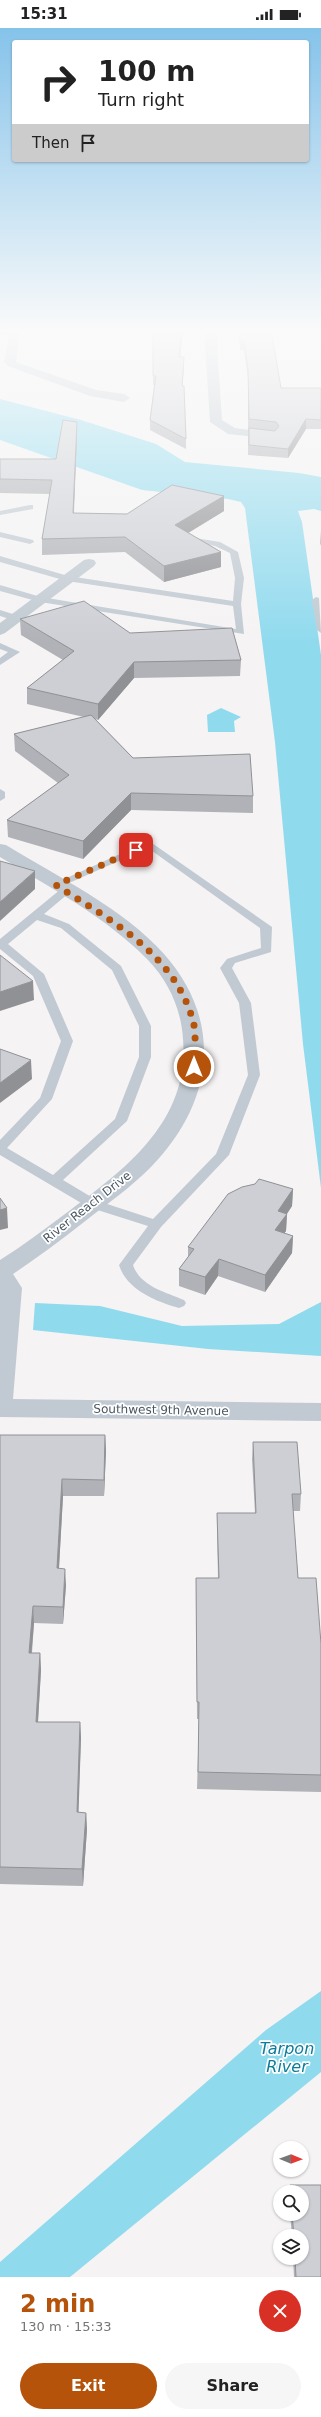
<!DOCTYPE html>
<meta charset="utf-8">
<style>
body{margin:0;font-family:"DejaVu Sans",sans-serif;background:#f6f6f6;color:#222;height:100vh;display:flex;flex-direction:column;font-size:15px;white-space:nowrap}
*{box-sizing:border-box;margin:0}
p{font-size:13px;color:#767676}
.icon{flex:none;width:22px;height:22px;fill:none;stroke:currentColor;stroke-width:2;stroke-linecap:round;stroke-linejoin:round}
.map{position:relative;height:2249px;overflow:hidden}
.drawer{display:flex;flex-direction:column;background:#fff;flex:1}
.drawer>*{flex:none}
.banner{position:absolute;left:12px;top:12px;width:297px;height:122px;border-radius:4px;box-shadow:0 1px 3px #0004;background:#fff;color:#222;overflow:hidden}
.needle{width:26px;rotate:91deg}
.tools{position:absolute;left:273px;top:2113px;display:grid;gap:8px}
.tools a{display:grid;place-items:center;width:36px;height:36px;border-radius:50%;background:#fff;box-shadow:0 1px 3px #0004;font-size:20px}
.pin{position:absolute;display:grid;place-items:center;width:34px;height:34px;color:#fff;margin:-17px;border-radius:8px;box-shadow:0 2px 6px #0006}
.me{position:absolute;width:44px;margin:-22px;rotate:0deg;stroke-linejoin:round;filter:drop-shadow(0 0 3px #0008)}
.turn{display:flex;align-items:center;gap:14px;height:84px;padding:0 20px;font-size:18px}
.turn .icon{width:52px;height:52px;stroke-width:2.5}
.turn b{display:block;font-size:28px;line-height:34px}
.then{display:flex;align-items:center;height:38px;padding:0 20px;background:#0003;gap:8px;font-size:15px}
.round{display:grid;place-items:center;flex:none;width:42px;height:42px;border-radius:21px;background:#f6f6f6}
.summary{display:flex;align-items:center;justify-content:space-between;height:68px;padding:0 20px}
h1{font-size:24px;font-weight:600;line-height:30px;color:#b45309}
.button{display:flex;gap:8px;margin-top:auto;padding:8px 20px}
.button a{flex:1;height:46px;border-radius:24px;background:#b45309;color:#fff;font-size:16px;font-weight:600;line-height:46px;text-align:center}
.button a+a{background:#f6f6f6;color:#222}
.status{display:flex;justify-content:space-between;align-items:center;height:28px;padding:0 20px;background:#fff;direction:ltr}
.status svg{height:11px;fill:currentColor}
.map>svg:first-child{display:block}
.water{fill:#90daee}
.lines{fill:none;stroke-linecap:round;stroke-linejoin:round}
.lane{fill:#c1cad2;fill-rule:evenodd}
.street{fill:#c1cad2;fill-rule:evenodd}
.wall{fill:#b0b2b7}
.shaded-wall{fill:#909195}
.building{fill:#cdcfd5;stroke:#909195}
.route{stroke:#b45309;stroke-width:7;stroke-dasharray:0 12.6}
.labels{text-anchor:middle;dominant-baseline:central;stroke-width:3.5;stroke-linejoin:round;paint-order:stroke}
.street-label{font-size:12px;fill:#4a5661;stroke:#fff}
.near-water-label{font-size:16px;font-style:italic;fill:#0c7c9b;stroke:#fff}
</style>
<div class="status"><b>15:31</b><svg viewBox="0 0 49 12"><path d="M0 12V9h3v3zM5 12V6h3v6zM10 12V3h3v9zM15 12V0h3v12zM26 1h20v11H26zM47 4h2v5h-2z"/></svg></div>
<div class="map">
<svg width="321" height="2249" viewBox="0 0 321 2249">
<rect width="100%" height="100%" fill="#f5f3f3"/>
<path class="water" d="M0,371L81,392L156,416L185,434L299,445L321,449V483L314,481L298,483L302,494L321,627V1160L303,1016L275,714L245,480L241,474L228,471L142,462L0,412Z
M221,680L241,689L234,693L235,704H208L207,687Z
M321,1274V1328L208,1321L33,1302L35,1275L100,1278L182,1298L279,1296Z
M321,1963V2044L70,2249H0V2234L266,2002Z"/>
<g class="lines">
<path class="lane" d="M30,477H33V481L0,487V483Z
M0,504L33,512L34,514L30,516L0,509Z
M195,510L220,514L238,524L244,550L241,576L244,606L40,574L0,563V557L41,569L236,601L233,578L67,553L0,534V528L68,548L233,573L235,550L230,525L215,518L195,514Z
M316,569L319,570L321,605L317,602L312,572Z
M0,582L19,588L20,590L16,593L0,588Z
M0,615L20,624L0,637V630L8,624L0,621Z
M0,761L5,764V770L0,773Z
M149,813L272,899L271,924L235,935L232,940L251,975L260,1047L229,1127L161,1199L133,1237C140,1258 165,1264 184,1272L186,1275L184,1278L179,1280C155,1273 127,1262 119,1237L148,1198L88,1179L0,1127V1112L40,1070L61,1013L33,948L0,921V911L61,861H69V865L44,886L69,896L121,938L151,998V1029L127,1093L63,1152L98,1173L153,1191L216,1126L248,1047L239,975L220,940L227,931L261,920L260,900L148,820L60,859H52L51,857ZM37,892L61,900L112,942L139,998V1029L115,1091L53,1147L7,1120L52,1071L73,1013L44,946L8,916Z"/>
<path class="street" d="M0,301L14,302L20,305L16,334L96,362L124,366L130,370L124,374L90,368L8,338L4,334L9,309L0,306Z
M204,301H216L222,392L235,400L275,405L277,408L275,411L228,406L210,394Z
M89,531L94,532L96,535L94,538L5,605L0,607V595L84,532Z
M0,816L6,817C58,849 123,880 164,926C225,995 213,1076 150,1140C130,1160 107,1176 84,1194C61,1212 37,1230 13,1246L22,1260L13,1371L321,1375V1393L0,1389V1232C24,1217 46,1200 69,1183C127,1140 190,1092 183,1011C181,981 169,954 148,932C106,889 51,860 0,829Z"/>
</g>
<path class="wall" d="M153,301L182,311L180,329H184L182,358L186,411V421L150,402V392L154,357H153Z
M239,301H271L281,360H321V401H306L288,430L248,427V350L244,322H240Z
M77,407L74,485L127,486L224,468V483L188,505L221,524V539L164,554L125,524L42,527V511L50,466L0,465V431H56Z
M321,502V518L320,515Z
M20,591L130,605L241,632L240,648L134,650L98,692L95,691L133,730L253,768V785L131,782L83,831L8,809L7,792L58,755L15,723L14,706L84,689L27,676V660L63,632L21,607Z
M255,1156L293,1161L292,1178L287,1186L286,1203L284,1205L293,1208L292,1225L265,1264L218,1248L205,1267L179,1258V1241L188,1229V1219Z
M0,1407H105L106,1423L104,1468H63L59,1540L66,1557L63,1596L34,1595L32,1625H40L41,1642L38,1694H80L81,1710L78,1784L86,1785L87,1801L83,1858L0,1856Z
M253,1414L301,1466L300,1483H293L298,1550L321,1616V1764L197,1761L199,1691H197L196,1550H218L217,1502V1485H255L252,1431Z
M290,2157H321V2249H294L293,2230H302V2208H292L290,2186H302V2164H290Z"/>
<path class="shaded-wall" d="M182,302V311L179,338V329Z
M184,329V338L182,367V358Z
M306,391V401L288,430V421Z
M77,394V407L73,500V485Z
M224,468V483L175,513V497Z
M221,524V539L164,554V538Z
M134,634V650L98,692V676Z
M131,765V782L83,831V813Z
M35,843V861L0,893V874Z
M33,953L34,972L0,983V964Z
M31,1032L32,1051L0,1075V1055Z
M293,1161L292,1178L284,1190L287,1186L286,1203L274,1219L275,1202L278,1183Z
M7,1180L8,1200L0,1202V1182Z
M293,1208L292,1225L265,1264V1247Z
M219,1231L218,1248L205,1267V1249Z
M105,1407L106,1423L104,1468V1452Z
M62,1451L63,1468L58,1557L57,1540Z
M65,1541L66,1557L63,1596V1579Z
M33,1578L34,1595L30,1642L29,1625Z
M40,1625L41,1642L37,1710L36,1694Z
M80,1694L81,1710L78,1801L77,1784Z
M86,1785L87,1801L83,1858L82,1841Z"/>
<path class="building" d="M153,301H182L179,329H184L182,358H184L186,411L150,392L156,348H153Z
M239,301H271L281,360H321V392L306,391L288,421L249,417V400L275,403L279,398L276,394L249,391L248,341L244,314L240,313Z
M63,392L77,394L73,485L127,486L172,457L224,468L175,497L221,524L164,538L125,509L42,511L52,452L0,451V431H56Z
M84,573L130,605L232,600L241,632L134,634L98,676L27,660L74,623L20,591Z
M91,687L133,730L250,726L253,768L131,765L83,813L7,792L69,747L14,706Z
M0,833L35,843L0,874Z
M0,927L33,953L0,964Z
M0,1021L31,1032L0,1055Z
M259,1151L293,1161L278,1183L287,1186L275,1202L293,1208L265,1247L219,1231L205,1249L179,1241L194,1221L188,1219L228,1166L242,1159L255,1156Z
M0,1170L7,1180L0,1182Z
M0,1407H105L104,1452L62,1451L57,1540L65,1541L63,1579L33,1578L29,1625H40L36,1694H80L77,1784L86,1785L82,1841L0,1839Z
M253,1414H297L301,1466H292L298,1550H316L321,1616V1747L198,1744L199,1674H197L196,1550H219L217,1485H256Z
M290,2157H321V2249H296L295,2230H302V2208H294L292,2186H302V2164H291Z"/>
<linearGradient id="sky" x2="0" y2="1"><stop stop-color="#85c3ea"/><stop offset="0.49" stop-color="#fafafa"/><stop offset="1" stop-color="#fafafa" stop-opacity="0"/></linearGradient>
<rect width="321" height="616" fill="url(#sky)"/>
<g class="lines">
<path class="route" d="M136,822L56,857C110,892 175,926 193,993C197,1007 194,1025 194,1039"/>
</g>
<g class="labels">
<g class="street-label">
<text transform="translate(87 1179) rotate(-38)">River Reach Drive</text>
<text transform="translate(161 1382) rotate(1)">Southwest 9th Avenue</text>
</g>
<g class="near-water-label">
<text x="287" y="2020">Tarpon<tspan x="287" dy="18">River</tspan></text>
</g>
</g>
</svg>
<div class="tools">
<a><svg class="needle" viewBox="-14 -14 28 28"><path d="M0-13l5 13h-10z" fill="#e53935"/><path d="M0 13l5-13h-10z" fill="#767676"/></svg></a>
<a><svg class="icon" aria-label="search" viewBox="0 0 24 24"><circle cx="10" cy="10" r="6"/><path d="M15 15l6 6"/></svg></a>
<a><svg class="icon" aria-label="layers" viewBox="0 0 24 24"><path d="M12 4l9 5-9 5-9-5zM3 14l9 5 9-5"/></svg></a>
</div>
<div class="pin" style="left:136px;top:822px;background:#d93025"><svg class="icon" aria-label="arrive" viewBox="0 0 24 24"><path d="M6 21V4h12l-3 4 3 4H6"/></svg></div>
<svg class="me" style="left:194px;top:1039px" viewBox="-20 -20 40 40"><circle r="17" fill="#b45309" stroke="#fff" stroke-width="3"/><path d="M0-11L8 9 0 5-8 9z" fill="#fff"/></svg>
<div class="banner">
<div class="turn"><svg class="icon" aria-label="right" viewBox="0 0 24 24"><path d="M7 20v-9h11M14 6l5 5-5 5"/></svg><div><b>100 m</b>Turn right</div></div>
<div class="then">Then<svg class="icon" aria-label="arrive" viewBox="0 0 24 24"><path d="M6 21V4h12l-3 4 3 4H6"/></svg></div>
</div>
</div>
<section class="drawer">
<div class="summary"><div><h1>2 min</h1><p>130 m · 15:33</p></div><a class="round" style="background:#d93025;color:#fff"><svg class="icon" aria-label="close" viewBox="0 0 24 24"><path d="M6 6l12 12M18 6L6 18"/></svg></a></div>
<div class="button"><a>Exit</a><a>Share</a></div>
</section>
